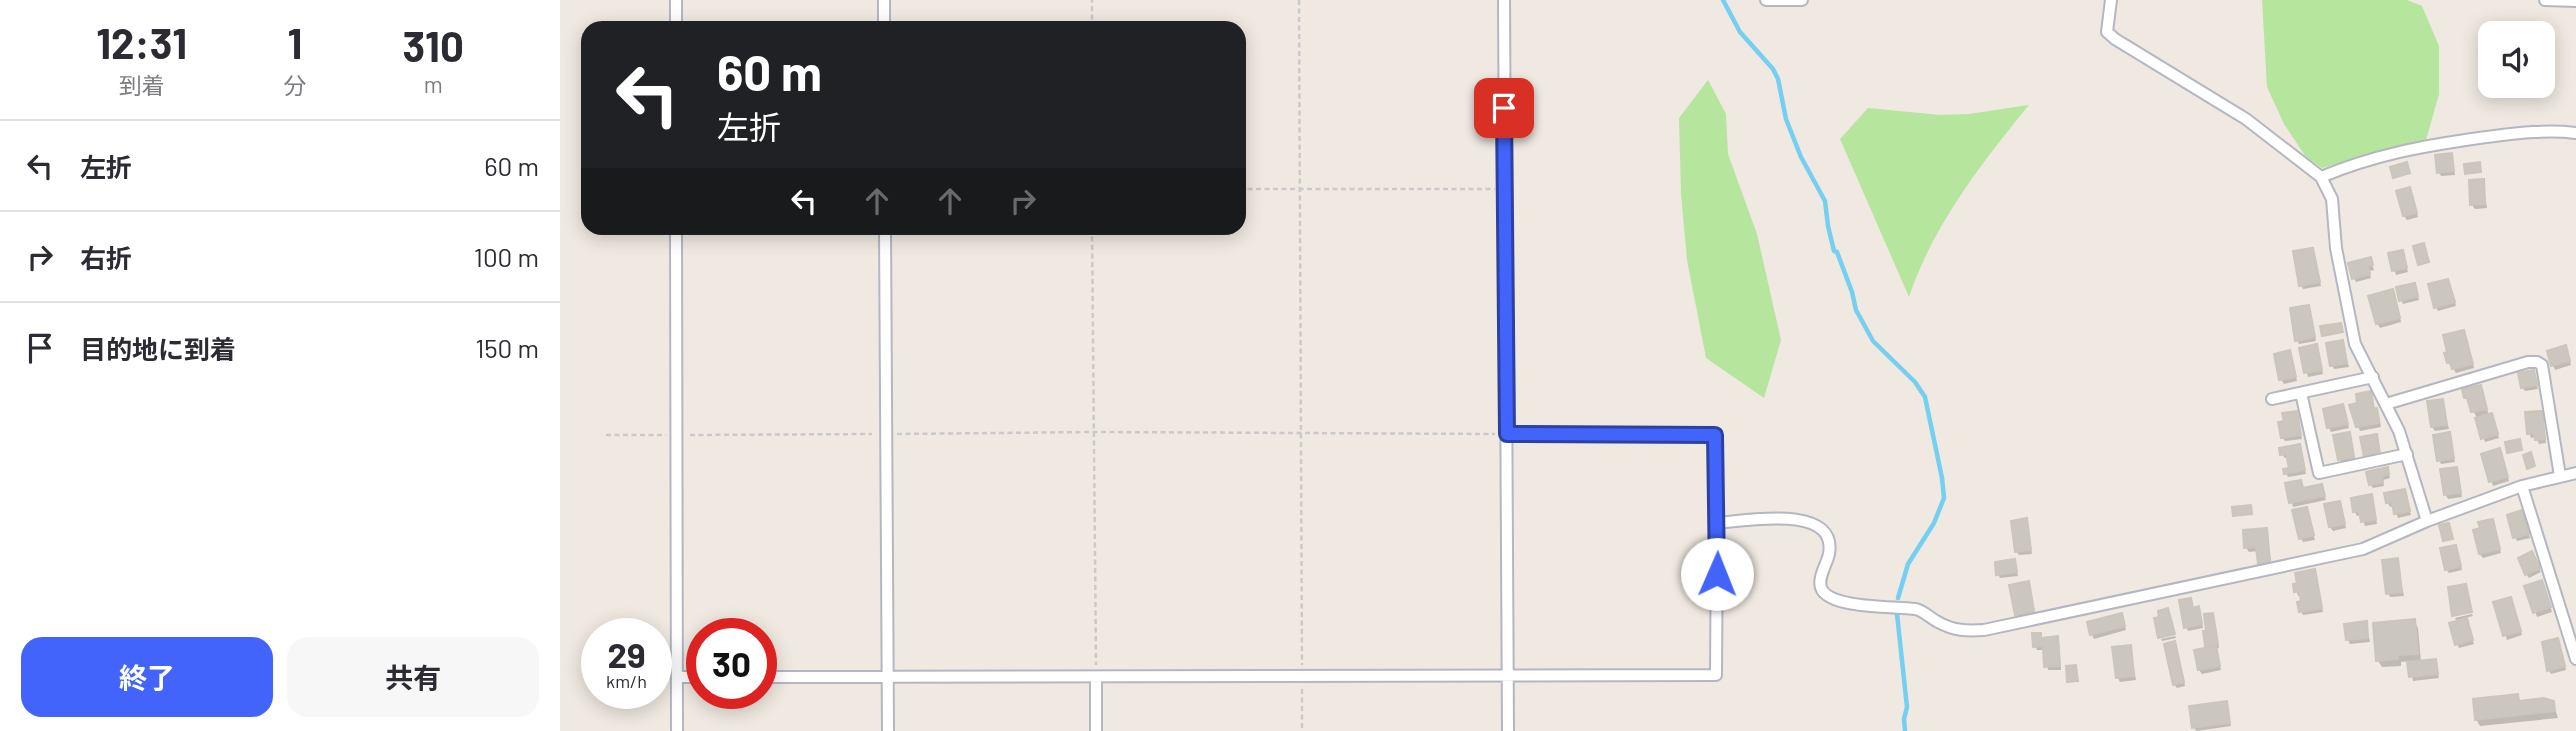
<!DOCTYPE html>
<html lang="ja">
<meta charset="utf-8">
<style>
body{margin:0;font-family:Barlow,"Noto Sans JP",sans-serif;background:#f7f7f7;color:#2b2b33;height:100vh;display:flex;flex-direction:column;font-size:26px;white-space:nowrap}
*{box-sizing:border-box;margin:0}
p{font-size:23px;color:#7c7c81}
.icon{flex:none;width:38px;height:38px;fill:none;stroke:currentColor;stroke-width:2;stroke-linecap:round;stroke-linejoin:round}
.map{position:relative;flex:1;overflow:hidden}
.drawer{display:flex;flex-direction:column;background:#fff;width:560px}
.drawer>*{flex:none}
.banner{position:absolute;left:21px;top:21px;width:665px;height:214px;border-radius:21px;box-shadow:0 4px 18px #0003;background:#202124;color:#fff;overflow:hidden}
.controls{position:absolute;left:1918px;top:21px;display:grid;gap:14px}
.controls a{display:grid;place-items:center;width:77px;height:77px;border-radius:14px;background:#fff;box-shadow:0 4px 18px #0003;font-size:35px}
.speed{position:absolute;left:21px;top:618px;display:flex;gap:14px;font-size:35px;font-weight:700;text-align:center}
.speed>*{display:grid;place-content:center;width:91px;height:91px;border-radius:50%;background:#fff;box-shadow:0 4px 18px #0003;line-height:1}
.speed small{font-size:18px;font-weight:400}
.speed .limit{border:10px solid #d22;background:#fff;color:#111}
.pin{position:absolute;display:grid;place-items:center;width:60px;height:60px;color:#fff;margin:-30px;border-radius:14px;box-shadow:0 4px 10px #0006}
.me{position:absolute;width:77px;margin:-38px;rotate:1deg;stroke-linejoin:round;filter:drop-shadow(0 0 5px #0008)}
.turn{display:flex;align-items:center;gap:24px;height:147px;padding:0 21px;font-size:32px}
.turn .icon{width:91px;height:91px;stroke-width:2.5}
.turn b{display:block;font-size:49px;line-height:60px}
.lanes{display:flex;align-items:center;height:66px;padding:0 21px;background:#0003;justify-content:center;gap:35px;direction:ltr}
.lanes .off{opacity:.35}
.eta{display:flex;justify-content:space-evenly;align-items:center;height:119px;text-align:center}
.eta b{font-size:42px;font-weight:700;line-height:49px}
.primary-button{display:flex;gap:14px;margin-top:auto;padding:14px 21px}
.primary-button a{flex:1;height:80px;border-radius:21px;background:#4264fb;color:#fff;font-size:28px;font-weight:700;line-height:80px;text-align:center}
.primary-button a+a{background:#f7f7f7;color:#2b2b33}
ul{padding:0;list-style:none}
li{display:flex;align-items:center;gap:21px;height:91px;padding:0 21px;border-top:2px solid #e1e1e2}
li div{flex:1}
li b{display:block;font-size:26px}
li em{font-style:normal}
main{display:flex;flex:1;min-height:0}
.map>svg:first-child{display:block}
.green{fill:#b6e59e}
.shadow{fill:#0003}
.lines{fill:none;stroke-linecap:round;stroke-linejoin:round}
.stream{stroke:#75cff0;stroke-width:4.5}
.building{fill:#cbc7bf;stroke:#cbc5ba;stroke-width:2}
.street-casing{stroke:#b4b7c1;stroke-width:14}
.path{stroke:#c9c9c9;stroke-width:2.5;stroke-dasharray:5 3.5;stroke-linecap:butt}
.street{stroke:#fff;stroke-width:10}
.route-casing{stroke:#2b41a3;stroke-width:18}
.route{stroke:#4264fb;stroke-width:12}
</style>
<main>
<section class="drawer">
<div class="eta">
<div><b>12:31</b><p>到着</p></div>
<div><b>1</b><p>分</p></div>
<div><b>310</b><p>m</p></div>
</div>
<ul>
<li><svg class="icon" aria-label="left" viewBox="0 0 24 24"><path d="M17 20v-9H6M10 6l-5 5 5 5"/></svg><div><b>左折</b></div><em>60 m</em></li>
<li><svg class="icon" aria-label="right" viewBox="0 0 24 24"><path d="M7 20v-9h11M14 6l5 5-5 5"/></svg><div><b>右折</b></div><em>100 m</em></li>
<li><svg class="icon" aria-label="arrive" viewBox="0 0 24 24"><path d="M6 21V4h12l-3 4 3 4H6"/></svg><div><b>目的地に到着</b></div><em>150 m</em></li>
</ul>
<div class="primary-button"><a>終了</a><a>共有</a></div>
</section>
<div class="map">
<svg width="2016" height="731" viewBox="0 0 2016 731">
<rect width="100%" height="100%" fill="#efe9e1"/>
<path class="green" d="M1702,0H1847L1862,6L1879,46V94L1866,140L1762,168L1746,157L1724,124L1707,87Z
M1148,80L1166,114L1168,154L1197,234L1221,340L1204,398L1146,358L1127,260L1121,194L1119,118Z
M1469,105C1423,161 1372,227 1349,297L1280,139L1308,108L1380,115L1409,114Z"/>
<path class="shadow" d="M1891,155L1895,175L1881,176L1879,172Z
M1923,181L1927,208L1915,209L1912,205Z
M1850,189L1858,217L1847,220L1844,216Z
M1752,249L1761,286L1743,289L1741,285Z
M1842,252L1848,272L1836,275L1830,254Z
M1810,259L1814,270L1809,271L1811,278L1796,282L1794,278Z
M1888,281L1896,306L1878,311L1876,307Z
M1856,289L1859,300L1843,304L1841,300Z
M1834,295L1841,322L1820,328L1817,323Z
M1748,307L1756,341L1739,344L1737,340Z
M1904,332L1914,368L1896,373L1889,362Z
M1782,342L1789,367L1774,369L1772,365Z
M1756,346L1763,374L1748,377L1741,349Z
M2007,351L2011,365L1995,370L1993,365Z
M1729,352L1737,381L1724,384L1721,379Z
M1973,372L1978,389L1965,391L1962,387Z
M1920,387L1929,415L1933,419L1939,438L1925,442L1916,416L1906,398Z
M1810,393L1815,410L1819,414L1821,427L1800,431L1798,426L1799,405Z
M1882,401L1889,429L1875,431L1872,427Z
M1783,406L1789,428L1771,432L1769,428Z
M1736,413L1742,439L1725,441L1722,437L1726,422Z
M1981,413L1986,443L1979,444L1976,437L1971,438L1969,433Z
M1789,434L1795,461L1782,463L1780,459Z
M1889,434L1895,462L1881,464L1879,460Z
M1739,446L1746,474L1728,477L1726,473L1731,469L1728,457L1725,458L1722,454Z
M1941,454L1949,481L1933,486L1923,455Z
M1827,469L1830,478L1823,480L1824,486L1813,488L1810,484Z
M1896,469L1902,497L1888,499L1886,495Z
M1741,482L1744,489L1761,486L1766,500L1733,507L1727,485Z
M1844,491L1851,515L1838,518L1834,506L1830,507L1828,503L1826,495Z
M1811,496L1817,524L1805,526L1801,515L1797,516L1795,512L1793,499Z
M1780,503L1786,528L1773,531L1770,527Z
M1746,509L1755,540L1743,542L1741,538Z
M1964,517L1970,538L1957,541L1955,537Z
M1466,520L1472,554L1459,555L1456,551Z
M1932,521L1941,553L1923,558L1920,554Z
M1706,530L1712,566L1702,567L1698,551L1689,552L1686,548Z
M1897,551L1902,570L1889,573L1886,569Z
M1972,554L1981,572L1969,578L1966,574Z
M1837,560L1844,596L1830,597L1828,593Z
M1454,561L1458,576L1440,578L1438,574Z
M1754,571L1763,612L1743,615L1741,611V595L1738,596L1735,586Z
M1468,583L1475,615L1459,618L1456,614Z
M1984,586L1992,612L1977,617L1967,587Z
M1630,599L1634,609L1638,608L1640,612L1643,628L1628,631L1626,627Z
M1935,603H1952L1962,635L1947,640Z
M1912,614L1913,616L1905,618L1914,644L1899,648L1897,644L1898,622L1895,618Z
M1652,615L1659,648L1655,649L1661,670L1642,674L1639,670L1649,649L1646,646Z
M1563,620L1566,630L1534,639L1532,635L1529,624Z
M1854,621L1858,628L1861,662L1875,661L1879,678L1853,681L1849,661L1841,662V666L1822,667L1818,661Z
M1806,623L1810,642L1790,644L1788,640Z
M1480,634L1483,639L1497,638L1499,642L1501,670H1488L1485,650H1477L1475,646Z
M1615,636L1616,638L1602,641L1601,639Z
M1615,643L1625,686L1617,688L1614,684Z
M1999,644L2006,670L1991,674L1989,670Z
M1570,647L1576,680L1560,682L1558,678Z
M1957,696L1961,703H1993L1998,718L1920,726L1916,719Z
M1666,703L1671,726L1636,731L1634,727Z"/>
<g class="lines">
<path class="stream" d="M1163,0L1180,32L1213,69L1218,79L1226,119L1241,157L1265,201L1268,226L1274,251L1277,252L1292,292L1296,310L1313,341L1355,382L1365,397L1382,478L1384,498L1374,523L1348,564L1338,598
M1337,614L1347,707L1344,719L1345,731"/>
</g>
<path class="building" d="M1892,153L1894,171L1877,173L1875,155Z
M1847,162L1850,173L1833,178L1830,167Z
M1920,162L1921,172L1905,174L1904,164Z
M1924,179L1925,204L1910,205L1909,180Z
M1850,187L1857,213L1843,216L1836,191Z
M1864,243L1869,262L1858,265L1853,246Z
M1753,248L1760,282L1739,286L1733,251Z
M1843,250L1847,268L1832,271L1828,253Z
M1811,257L1813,265L1808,267L1810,274L1792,279L1788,263Z
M1888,279L1895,302L1874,308L1868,284Z
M1855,283L1858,296L1839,301L1836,287Z
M1833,289L1840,318L1816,324L1808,296Z
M1749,305L1755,337L1735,341L1730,308Z
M1781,323L1783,332L1762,336L1760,326Z
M1904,330L1913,364L1892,369L1890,362L1887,363L1884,353L1887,352L1883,335Z
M1783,340L1787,363L1770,366L1766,343Z
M1757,344L1762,370L1744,373L1739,348Z
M2006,345L2010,361L1991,366L1987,351Z
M1730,350L1736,377L1719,380L1714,354Z
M1974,370L1977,385L1961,388L1958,373Z
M1921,385L1927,409L1911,412L1907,398H1904L1902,389Z
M1811,391L1814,409L1817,408L1819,423L1796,427L1789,405L1797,403L1796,394Z
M1883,399L1887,425L1871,427L1867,401Z
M1783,404L1788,424L1767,428L1763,409Z
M1737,411L1741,435L1721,438L1718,422L1724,421L1722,413Z
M1982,411L1985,439L1975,440L1974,433L1967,434L1965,412Z
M1932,413L1938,434L1921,439L1915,418Z
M1790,432L1794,457L1778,460L1773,435Z
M1890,432L1894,458L1877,461L1873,435Z
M1817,434L1820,454L1804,457L1800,437Z
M1960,439L1962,450L1947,453L1945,442Z
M1740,444L1745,470L1724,474L1723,469L1729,468L1726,454L1720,455L1719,448Z
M1940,448L1948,477L1929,482L1921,454Z
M1971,452L1975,466L1967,469L1963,455Z
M1828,467L1829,474L1822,476L1823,482L1809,485L1806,472Z
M1897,467L1901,493L1884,495L1880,469Z
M1741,480L1743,488L1762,484L1765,496L1729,503L1725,483Z
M1845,489L1850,511L1834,514L1832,502L1826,503L1824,493Z
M1812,494L1816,520L1801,522L1799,511L1793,512L1791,498Z
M1780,501L1785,524L1769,527L1764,504Z
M1691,505L1692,514L1673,516L1672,507Z
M1747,507L1754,535L1739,539L1732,510Z
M1962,510L1969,534L1953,538L1947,515Z
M1467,518L1471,550L1455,552L1451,521Z
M1933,519L1940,549L1919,554L1913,530L1920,528L1918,522Z
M1889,523L1893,539L1883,541L1879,525Z
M1707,528L1710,562L1698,564L1696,547L1684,548L1683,530Z
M1896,545L1901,566L1885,570L1880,548Z
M1972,551L1980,568L1965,575L1958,558Z
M1838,558L1842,592L1826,594L1822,560Z
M1455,559L1457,572L1436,575L1435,562Z
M1755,569L1762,608L1739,612L1737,602L1741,601L1739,591L1734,592L1733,584L1737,583L1735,573Z
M1982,580L1991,607L1973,613L1964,586Z
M1469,581L1474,611L1455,615L1449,585Z
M1906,584L1912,612L1892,616L1888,587Z
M1951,597L1961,631L1943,636L1933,602Z
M1631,598L1633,608L1639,606L1642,624L1624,628L1619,600Z
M1608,608L1615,634L1598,638L1594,618L1599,617L1598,611Z
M1562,613L1565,626L1530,635L1527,622Z
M1653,613L1658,644L1645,646L1643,631H1646L1644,614Z
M1907,618L1913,640L1895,645L1889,623Z
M1855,619L1858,654L1838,655V659L1816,661L1813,623Z
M1807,621L1808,638L1786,640L1784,624Z
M1472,633H1481V638L1498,636L1500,666L1484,667L1483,646L1473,647Z
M1998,638L2005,666L1987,671L1982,642Z
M1615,641L1624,682L1613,685L1604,644Z
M1571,645L1574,676L1556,678L1552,647Z
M1656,646L1660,666L1638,670L1634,650Z
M1876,659L1878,674L1849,677L1847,662Z
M1516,665L1518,681L1507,682L1506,666Z
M1958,694L1959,701L1984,698L1994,701L1995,711L1915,720L1913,699Z
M1667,701L1670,723L1632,728L1629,706Z"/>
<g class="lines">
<g class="street-casing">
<path id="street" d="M116,0V28
M324,0V28
M944,0L948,731
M1206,0H1242
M1551,0L1547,32L1555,39L1686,119L1761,177L1772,199L1776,248L1795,344L1839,431L1867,521
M1985,0L2016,1
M1761,177C1814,155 1862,146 1919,138C1952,134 1983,129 2016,133
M116,228L117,731
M325,228L328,731
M1741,393L1759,473L1847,454
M1712,399L1813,377
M1826,404L1968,362H1977L1982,365L2000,476
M1962,486L2016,659
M1157,523C1184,521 1278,503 1269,554C1267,564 1256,580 1262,590C1274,609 1334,606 1355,609C1363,610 1370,618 1378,622C1394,631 1407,631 1424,630L1803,549L1867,521L1962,486L2016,473
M117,677H142
M201,677L1156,675L1157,523L1155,435L947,434
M536,731V677"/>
</g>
<path class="path" d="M739,0L742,665
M532,28V0
M679,189H935
M532,228L536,665
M337,434L535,432L935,434
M46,435H106
M130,435L312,434
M742,689V731"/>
<use href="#street" class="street"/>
</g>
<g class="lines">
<g class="route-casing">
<path id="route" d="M944,108L947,434L1155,435L1157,574"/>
</g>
<use href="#route" class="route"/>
</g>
</svg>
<div class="controls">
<a><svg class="icon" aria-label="sound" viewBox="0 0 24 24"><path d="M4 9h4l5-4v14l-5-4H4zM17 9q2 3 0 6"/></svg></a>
</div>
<div class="speed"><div>29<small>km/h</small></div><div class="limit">30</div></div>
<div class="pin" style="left:944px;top:108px;background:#d93025"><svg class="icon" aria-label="arrive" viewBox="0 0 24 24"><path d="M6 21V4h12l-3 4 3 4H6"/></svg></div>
<svg class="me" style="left:1157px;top:574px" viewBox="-20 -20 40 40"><circle r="19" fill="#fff"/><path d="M0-13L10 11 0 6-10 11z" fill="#4264fb"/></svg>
<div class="banner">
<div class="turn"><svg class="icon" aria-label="left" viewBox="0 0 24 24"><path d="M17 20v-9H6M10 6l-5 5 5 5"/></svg><div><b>60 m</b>左折</div></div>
<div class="lanes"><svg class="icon" aria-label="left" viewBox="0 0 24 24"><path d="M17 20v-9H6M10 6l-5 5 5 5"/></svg><svg class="icon off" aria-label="ahead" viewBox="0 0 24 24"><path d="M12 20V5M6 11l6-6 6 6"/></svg><svg class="icon off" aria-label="ahead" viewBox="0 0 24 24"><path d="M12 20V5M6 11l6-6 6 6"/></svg><svg class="icon off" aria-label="right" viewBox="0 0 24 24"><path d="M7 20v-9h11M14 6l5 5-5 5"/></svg></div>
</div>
</div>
</main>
